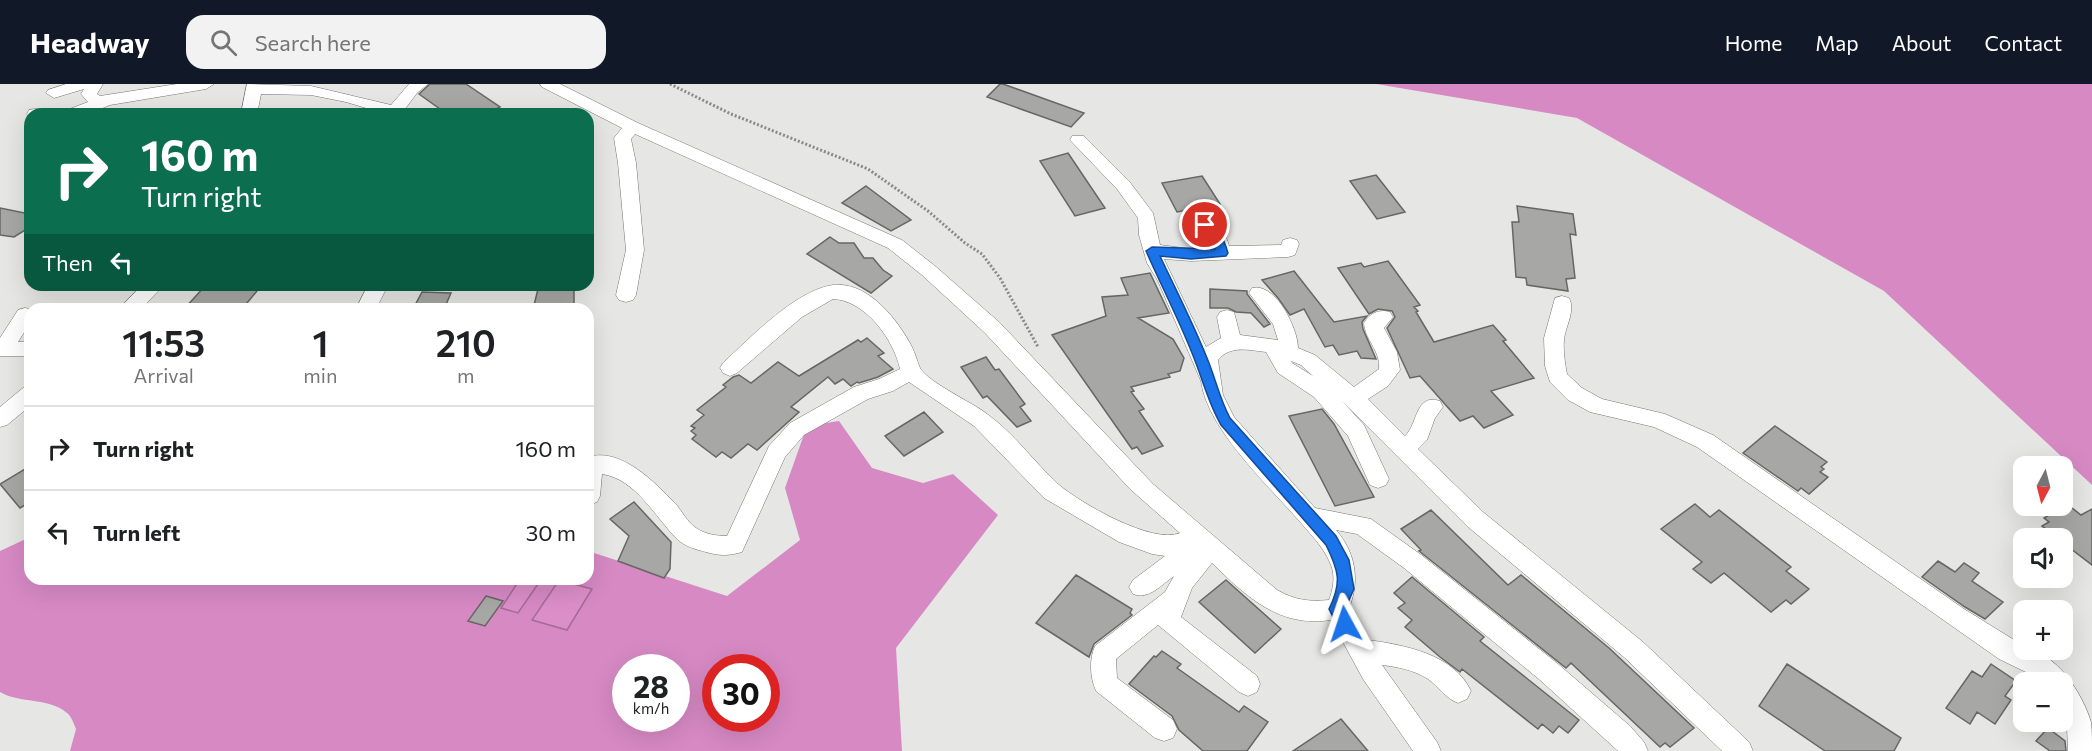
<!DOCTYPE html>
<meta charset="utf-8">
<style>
body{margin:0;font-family:Commissioner,sans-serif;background:#f2f2f2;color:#202124;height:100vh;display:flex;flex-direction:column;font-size:22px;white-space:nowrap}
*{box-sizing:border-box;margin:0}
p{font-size:20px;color:#757577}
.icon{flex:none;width:33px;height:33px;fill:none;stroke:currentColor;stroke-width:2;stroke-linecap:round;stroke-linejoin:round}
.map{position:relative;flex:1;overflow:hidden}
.sheet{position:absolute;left:24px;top:219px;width:570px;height:282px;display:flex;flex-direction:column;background:#fff;border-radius:18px;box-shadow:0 6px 24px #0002}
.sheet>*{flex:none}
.guide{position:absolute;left:24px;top:24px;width:570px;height:183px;border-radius:18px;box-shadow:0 6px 24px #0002;background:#0b6e4f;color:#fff;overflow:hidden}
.needle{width:39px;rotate:187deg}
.fabs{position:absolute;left:2013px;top:372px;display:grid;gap:12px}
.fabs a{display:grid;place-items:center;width:60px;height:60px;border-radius:12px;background:#fff;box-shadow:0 6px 24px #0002;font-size:30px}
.speed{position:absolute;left:612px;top:570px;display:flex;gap:12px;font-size:30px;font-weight:700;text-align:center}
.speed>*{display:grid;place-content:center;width:78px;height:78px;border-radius:50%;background:#fff;box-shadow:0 6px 24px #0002;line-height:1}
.speed small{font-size:15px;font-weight:400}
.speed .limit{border:9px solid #d22;background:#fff;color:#111}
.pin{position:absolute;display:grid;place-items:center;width:51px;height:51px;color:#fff;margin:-26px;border:3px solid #fff;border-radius:50%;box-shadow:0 2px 6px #0007}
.me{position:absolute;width:66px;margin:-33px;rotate:355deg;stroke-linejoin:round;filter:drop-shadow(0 0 4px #0008)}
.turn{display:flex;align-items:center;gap:21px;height:126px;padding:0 18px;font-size:27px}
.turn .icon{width:78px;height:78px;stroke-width:2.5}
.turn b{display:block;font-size:42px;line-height:51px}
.then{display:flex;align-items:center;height:57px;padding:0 18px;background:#0003;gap:12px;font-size:22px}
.eta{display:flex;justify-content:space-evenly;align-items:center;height:102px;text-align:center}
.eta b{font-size:36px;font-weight:600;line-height:42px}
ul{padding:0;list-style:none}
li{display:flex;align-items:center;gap:18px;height:84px;padding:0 18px;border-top:2px solid #e0e0e0}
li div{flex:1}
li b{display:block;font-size:22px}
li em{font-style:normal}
header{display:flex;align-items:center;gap:36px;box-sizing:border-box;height:84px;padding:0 30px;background:#111827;color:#fff}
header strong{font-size:28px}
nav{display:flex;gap:33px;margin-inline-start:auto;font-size:21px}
.search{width:420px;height:54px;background:#f2f2f2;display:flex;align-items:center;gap:15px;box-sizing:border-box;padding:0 21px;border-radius:18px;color:#757577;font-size:22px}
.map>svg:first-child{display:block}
.forest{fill:#d789c4;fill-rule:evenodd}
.water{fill:#dc8ec9;stroke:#a36c95;stroke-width:1.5}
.building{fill:#a7a8a5;stroke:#666764;stroke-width:1.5}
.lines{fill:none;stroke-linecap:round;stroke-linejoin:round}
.minor-casing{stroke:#757673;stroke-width:1}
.path{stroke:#898a88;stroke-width:3;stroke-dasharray:2 2;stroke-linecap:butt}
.minor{fill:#fff;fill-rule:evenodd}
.route{fill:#1a73e8;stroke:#114b97;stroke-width:1.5}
</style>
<header>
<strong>Headway</strong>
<div class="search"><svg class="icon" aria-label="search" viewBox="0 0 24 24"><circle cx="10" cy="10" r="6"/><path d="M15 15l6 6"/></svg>Search here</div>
<nav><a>Home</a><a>Map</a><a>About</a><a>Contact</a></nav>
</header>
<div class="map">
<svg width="2092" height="667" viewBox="0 0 2092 667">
<rect width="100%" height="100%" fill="#e6e7e4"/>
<path class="forest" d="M1376,0H2092V401L1884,207L1577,34Z
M839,337L872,384L923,399L953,390L998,431L896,564L902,667H70L76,645C74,640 71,632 67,629C49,613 20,620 0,608V467L30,453V495H588V467L727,512L800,456L785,404L807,342ZM626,584H676V634H626ZM716,584H766V634H716Z"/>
<path class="water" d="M520,495L540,497L518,529L501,524Z
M559,496L592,505L567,546L532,536Z"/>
<path class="building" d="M430,0H466L500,23L486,30H447L419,10Z
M1000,0H1003L1084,29L1071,43L987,13Z
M1068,69L1105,124L1075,132L1040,77Z
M1376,91L1405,128L1377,135L1350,97Z
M1202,92L1220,120L1177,128L1162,99Z
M866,102L911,136L891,147L842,119Z
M1517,122L1573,130L1576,151L1570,150L1575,194L1566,195L1568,207L1527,201L1526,194L1516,193L1512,138H1519Z
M0,124L30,130V143L14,153L0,151Z
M830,153L839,159H854L864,174H873L883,186L892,192L871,209L807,170Z
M1388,177L1420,221L1414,223L1418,227L1416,228L1434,258L1493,241L1506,256L1503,257L1534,294L1491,307L1513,331L1484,344L1473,332L1460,337L1420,292L1410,294L1387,244L1395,233L1392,227L1378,225L1369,230L1338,184L1361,179L1364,183Z
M1294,187L1334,238L1367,232L1362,238L1363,245L1376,275L1361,274L1357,267L1339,271L1333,261L1325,263L1304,225L1290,231L1278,214L1262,196Z
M1150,189L1169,229L1138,234L1173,255L1184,274L1180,287L1168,290L1170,293L1131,303L1134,307L1131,308L1144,325L1139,327L1163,362L1142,370L1137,363L1132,365L1052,251L1106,232L1102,213L1128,211L1121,194Z
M206,201H262L242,225H184Z
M539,201H574V225H533Z
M1210,205L1247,207V210L1270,240L1264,243L1251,229L1236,228L1228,224H1210Z
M422,208L451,209L444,225H413Z
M867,254L884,269L878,272L893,285L878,293L859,299L857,298L851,302L843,295L835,300L828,293L791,323L799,328L757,366L748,360L731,374L722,368L716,373L692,355L696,351L691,347L695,344L691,342L704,331L697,326L726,303L723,301L733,293L739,291L751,299L778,278L799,292L858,256L861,258Z
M986,273L995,286L999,285L1025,320L1020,323L1031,337L1017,343L987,312L983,314L961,283Z
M1322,325L1334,340L1374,413L1335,422L1289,332Z
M924,328L943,348L904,372L885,352Z
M1775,342L1827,378L1821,383L1824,385L1820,388L1828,393L1809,410L1801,404L1798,407L1743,369Z
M30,382V418L20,424L0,400Z
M634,418L671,458L670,485L664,494L618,477L629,452L610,435Z
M1695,420L1710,433L1719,426L1791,483L1786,487L1809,505L1791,520L1786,516L1771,528L1724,489L1711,499L1693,485L1702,478L1661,445Z
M2067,420L2081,431L2092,425V481L2062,458V454H2058L2042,442L2049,438L2044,434Z
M1431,426L1508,501L1521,491L1609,564L1694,644L1670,663L1665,659L1660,663L1571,579L1566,584L1419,467L1421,466L1401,445Z
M1938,477L1955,488L1964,479L1979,489L1972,497L2003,518L1985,535L1965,523L1922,493Z
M1076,491L1132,525L1130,529L1132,531L1094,560L1089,573L1036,539Z
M1412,493L1484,553L1480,557L1579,636L1568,649L1559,642L1553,649L1542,640L1538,645L1462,585L1460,588L1440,573L1405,543L1412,536L1398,524L1405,519L1394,509Z
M1226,496L1281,545L1255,569L1199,518Z
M486,512L503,517L485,542L468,537Z
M1162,567L1181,580L1177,584L1239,628L1244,622L1268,638L1247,667H1203L1179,646L1172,632L1129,600L1154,572L1156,573Z
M1787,580L1901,654L1894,667H1825L1759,622Z
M1991,580L2016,597L2005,612L2011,616L1995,640L1977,628L1970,640L1946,624L1972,587L1982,593Z
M1341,635L1368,667H1293Z
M2048,644L2065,657L2066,667H2050L2036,657Z"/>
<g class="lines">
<g class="minor-casing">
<path id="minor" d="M66,0H103L97,10L100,12L177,0H214L206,5L110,21L88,30H65L67,26L88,18L81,10L84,5L54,14L46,9L48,6Z
M247,0L311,2L391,21L409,0H428L417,9L405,25L410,30H386L346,18L311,11L261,10L257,30H241Z
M540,0H560L638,39L902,156L935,182L999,238L1153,400L1277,506C1295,516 1308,518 1329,516C1333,505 1335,495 1332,484C1326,466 1313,453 1301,439C1269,402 1207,345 1201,297L1158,197L1147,179L1139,151L1138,134L1117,105L1070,56L1072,52H1084L1129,97L1153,129L1160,161L1191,165L1211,163L1209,156L1196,141L1199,137C1214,132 1226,149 1229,162L1281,161L1283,156L1290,154L1297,156L1299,160L1295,171L1288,173L1191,177L1164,175L1206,263L1221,254L1217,233L1220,228L1227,226L1234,228L1240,251L1278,256L1273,240L1249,209L1252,204C1275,198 1298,244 1298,264L1315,271L1354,303L1379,285C1381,267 1365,256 1364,239C1370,229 1379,225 1390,228L1393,233L1384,244L1397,268L1400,286L1388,302L1368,315L1405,352C1418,340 1415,309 1440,317L1443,323L1435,334L1427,356L1418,365L1483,428L1643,558L1749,658L1753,667H1722L1625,574L1467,442L1342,317L1364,341L1389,395L1386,401L1378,404L1370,401L1348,352L1314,313L1278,289L1266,268C1249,266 1230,261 1218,276L1223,311L1234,333L1315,424L1371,435L1420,470L1558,580L1630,642L1644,658L1648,667H1618L1540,596L1404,484L1357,450L1336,446C1356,469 1360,497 1349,524L1368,556C1404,561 1454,570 1471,607L1467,615L1458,619C1445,614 1439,603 1428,595C1414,586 1398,583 1382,581L1437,658L1441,667H1413L1363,595L1331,536C1279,544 1247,513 1212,479L1192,504L1181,533L1257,592L1260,600L1257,608L1248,612L1239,608L1158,541L1116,575L1117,594L1173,636L1177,645L1173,654L1164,657L1155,654L1096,607C1090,594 1089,575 1095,562L1165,508L1174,492C1161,501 1149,516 1133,510L1129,503L1133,496L1165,472L1152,470L1119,458L1044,414L974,342L909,298L893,307L868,315L804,351L785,373L742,468C729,472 719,472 706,468C697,466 684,462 677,455C655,433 636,395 602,390L600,412L597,418L588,421V373C621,363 654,398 675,419C682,427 687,438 696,444C705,450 716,452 727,452L769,362L790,339L854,303L879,295L900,285C894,256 865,216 833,215L802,233L737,289L730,292L723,289L720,284L723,279C750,254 796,206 833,201C868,197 898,236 912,263C915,269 917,277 920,284C929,299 972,318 987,330C1014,349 1034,378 1058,400C1080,419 1153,461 1180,449L1130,405L985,249L922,191L888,164L635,50L631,55L636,79L644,166L636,211L633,216L626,218L619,216L616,211L626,166L618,79L614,54L622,44L542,3ZM1291,277L1301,281L1313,292L1292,279Z
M35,25H51L59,30H30L29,34L27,30L29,26Z
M142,201H164L141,225H119Z
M368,201H388L376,225H356Z
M1562,212L1569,214C1576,227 1565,243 1564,256C1563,267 1565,279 1567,290L1582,304L1602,315L1665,330L1713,351L1964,525L2024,562V566C2056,566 2083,611 2091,638C2092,647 2092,658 2092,667H2068L2067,643L2062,633V598H2041L2034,592L1999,575L1697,363L1654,343L1590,328L1568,316L1550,298L1545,282L1544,254L1555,214Z
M25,224L30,225V239L18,258H30V272H0V254L18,226Z
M30,302V322L7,341L0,343V323L23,304Z"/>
</g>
<path class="path" d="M670,0L731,30L868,85L928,127L965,159L982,170L1000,194L1038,263"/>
<use href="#minor" class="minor"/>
</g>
<path class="route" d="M1205,137C1219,142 1224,156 1228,169L1226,172L1191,175L1160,172C1176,206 1193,239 1207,274C1215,293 1220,316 1230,334L1336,452L1349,476L1354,505L1345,525L1353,540L1350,545L1345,547L1339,545L1329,525C1342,499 1339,487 1326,461L1221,341C1208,319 1202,293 1192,269C1178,234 1161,201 1146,167L1152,163L1215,165L1212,156L1199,141Z"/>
</svg>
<div class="fabs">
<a><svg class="needle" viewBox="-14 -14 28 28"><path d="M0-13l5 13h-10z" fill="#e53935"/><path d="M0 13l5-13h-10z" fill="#757577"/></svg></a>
<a><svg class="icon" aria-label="sound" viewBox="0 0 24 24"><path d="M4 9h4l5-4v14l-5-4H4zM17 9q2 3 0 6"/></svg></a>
<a>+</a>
<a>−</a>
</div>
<div class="speed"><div>28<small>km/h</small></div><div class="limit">30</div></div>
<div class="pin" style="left:1205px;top:141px;background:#d93025"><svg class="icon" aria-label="arrive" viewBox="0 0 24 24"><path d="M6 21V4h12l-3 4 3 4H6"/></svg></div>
<svg class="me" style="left:1345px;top:540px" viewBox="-20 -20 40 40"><path d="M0-17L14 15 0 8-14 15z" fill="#1a73e8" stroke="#fff" stroke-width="4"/></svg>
<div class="guide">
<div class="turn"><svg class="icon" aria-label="right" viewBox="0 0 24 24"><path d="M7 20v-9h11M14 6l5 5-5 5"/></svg><div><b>160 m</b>Turn right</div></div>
<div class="then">Then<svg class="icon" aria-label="left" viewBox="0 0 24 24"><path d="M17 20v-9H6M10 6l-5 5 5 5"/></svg></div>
</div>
<section class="sheet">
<div class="eta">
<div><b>11:53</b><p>Arrival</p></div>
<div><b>1</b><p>min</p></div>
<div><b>210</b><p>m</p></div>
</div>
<ul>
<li><svg class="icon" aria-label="right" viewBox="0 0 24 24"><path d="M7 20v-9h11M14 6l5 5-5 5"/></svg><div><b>Turn right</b></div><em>160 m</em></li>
<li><svg class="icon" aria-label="left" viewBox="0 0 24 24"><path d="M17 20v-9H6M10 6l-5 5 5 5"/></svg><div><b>Turn left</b></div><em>30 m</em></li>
</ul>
</section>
</div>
